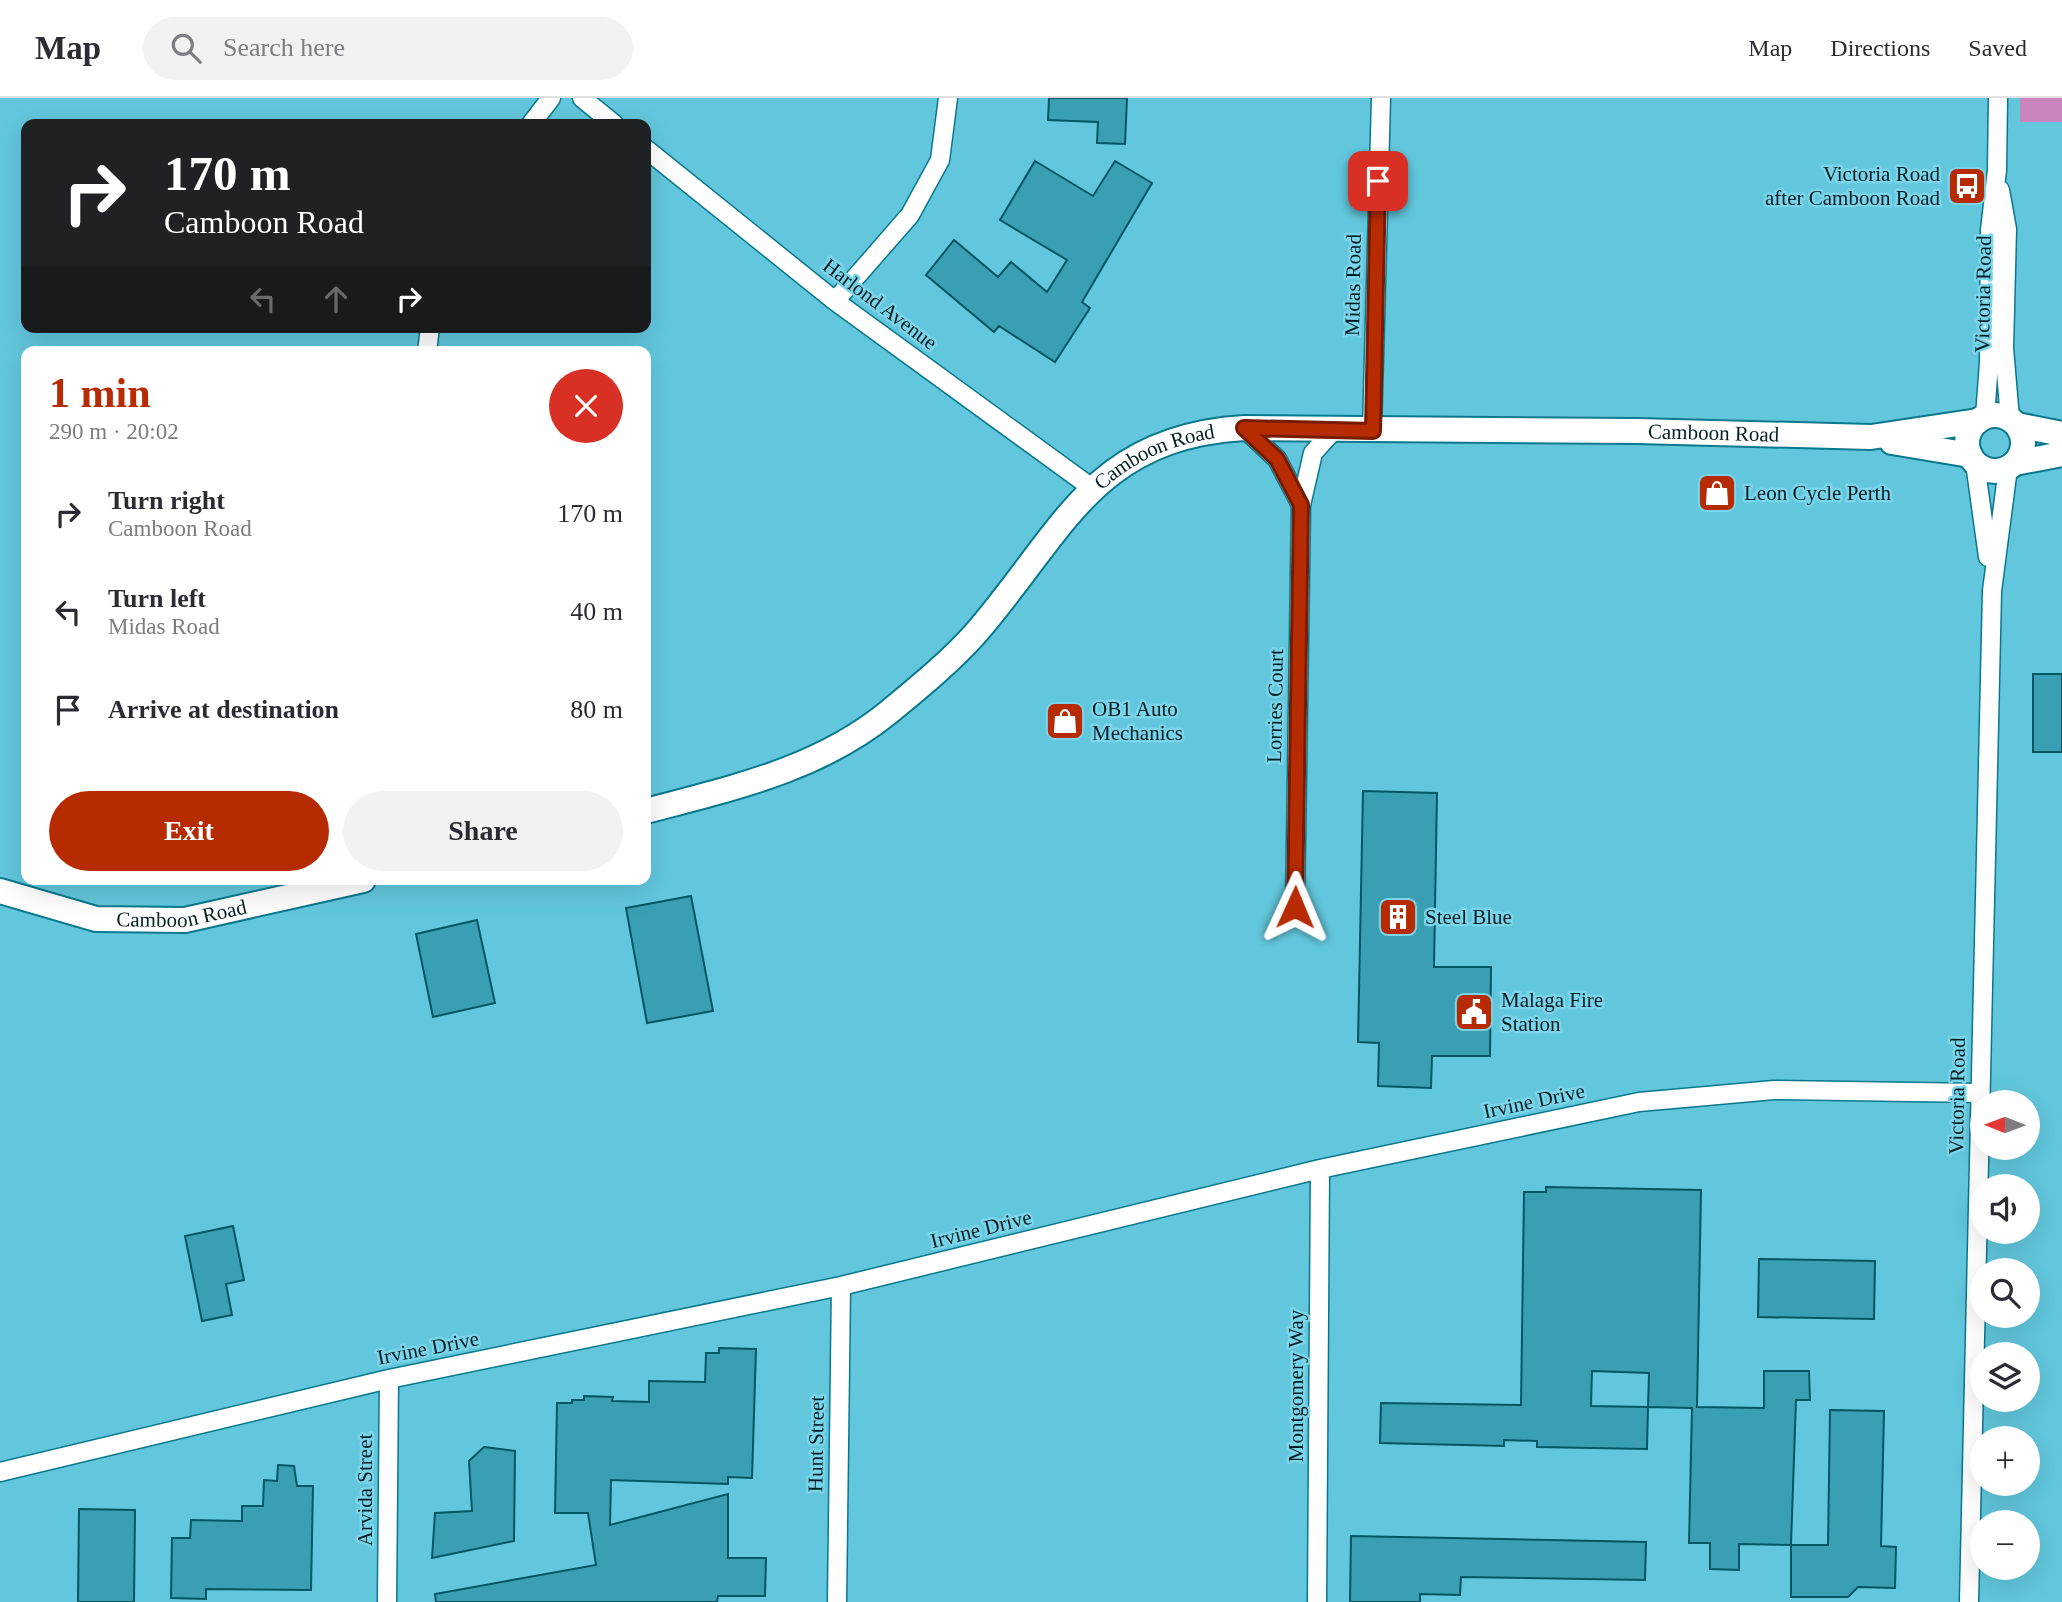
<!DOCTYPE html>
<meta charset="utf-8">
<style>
body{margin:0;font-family:"Times New Roman",serif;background:#f2f2f3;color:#2b2b33;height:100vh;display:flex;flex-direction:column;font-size:26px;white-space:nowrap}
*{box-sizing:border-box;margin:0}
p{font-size:23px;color:#7c7c81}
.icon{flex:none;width:38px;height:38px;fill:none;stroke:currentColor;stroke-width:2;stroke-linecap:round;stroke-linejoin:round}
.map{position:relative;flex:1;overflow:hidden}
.details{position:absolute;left:21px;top:248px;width:630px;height:539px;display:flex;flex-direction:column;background:#fff;border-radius:14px;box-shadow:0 7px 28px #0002}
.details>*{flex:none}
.guide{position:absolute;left:21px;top:21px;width:630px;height:214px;border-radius:14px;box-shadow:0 7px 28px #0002;background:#202124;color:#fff;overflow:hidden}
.needle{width:46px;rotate:271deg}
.buttons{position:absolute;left:1970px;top:992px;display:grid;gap:14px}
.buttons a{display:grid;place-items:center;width:70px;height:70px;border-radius:50%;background:#fff;box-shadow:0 7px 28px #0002;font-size:35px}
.pin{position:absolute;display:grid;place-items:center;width:60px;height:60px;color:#fff;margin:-30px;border-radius:14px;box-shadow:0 4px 10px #0006}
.me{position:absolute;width:77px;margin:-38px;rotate:1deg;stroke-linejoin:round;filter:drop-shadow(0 0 5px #0008)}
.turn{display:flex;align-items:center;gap:24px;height:147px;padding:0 28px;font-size:32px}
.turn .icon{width:91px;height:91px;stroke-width:2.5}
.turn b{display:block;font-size:49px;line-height:60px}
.lanes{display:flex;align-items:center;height:66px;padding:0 28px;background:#0003;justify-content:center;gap:35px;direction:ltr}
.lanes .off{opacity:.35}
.round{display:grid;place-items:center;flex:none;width:74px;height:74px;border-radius:37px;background:#f2f2f3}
.summary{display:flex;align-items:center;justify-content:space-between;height:119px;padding:0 28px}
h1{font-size:42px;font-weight:700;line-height:52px;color:#b62b01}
.cta{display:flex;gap:14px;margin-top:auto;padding:14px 28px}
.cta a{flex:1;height:80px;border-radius:42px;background:#b62b01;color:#fff;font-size:28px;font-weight:700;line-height:80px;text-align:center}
.cta a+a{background:#f2f2f3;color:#2b2b33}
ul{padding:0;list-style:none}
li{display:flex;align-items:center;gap:21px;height:98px;padding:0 28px}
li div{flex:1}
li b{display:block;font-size:26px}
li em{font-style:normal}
header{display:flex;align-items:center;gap:42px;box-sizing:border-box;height:98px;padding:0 35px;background:#fff;border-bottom:2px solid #e1e1e2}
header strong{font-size:33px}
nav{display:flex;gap:38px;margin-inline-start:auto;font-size:24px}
.search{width:490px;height:63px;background:#f2f2f3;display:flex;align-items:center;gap:18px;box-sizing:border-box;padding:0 24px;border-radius:38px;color:#7c7c81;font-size:26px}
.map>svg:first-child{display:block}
.built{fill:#62c7dd;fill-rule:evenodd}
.green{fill:#ca85bc}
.building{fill:#3b9fb4;stroke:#015665;stroke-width:2;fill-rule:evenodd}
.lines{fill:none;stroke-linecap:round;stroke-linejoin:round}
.street-casing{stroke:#09788c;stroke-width:21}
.secondary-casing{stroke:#09788c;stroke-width:28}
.street{stroke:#fff;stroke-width:18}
.secondary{stroke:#fff;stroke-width:24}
.route-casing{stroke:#761c01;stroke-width:18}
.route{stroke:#b62b01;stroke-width:12}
.labels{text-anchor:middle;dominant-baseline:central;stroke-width:5;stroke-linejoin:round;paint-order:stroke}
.poi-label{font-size:21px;fill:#011e24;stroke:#7bd5ea;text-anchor:start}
.street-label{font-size:21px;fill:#011e24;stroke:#7bd5ea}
</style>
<header>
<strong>Map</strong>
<div class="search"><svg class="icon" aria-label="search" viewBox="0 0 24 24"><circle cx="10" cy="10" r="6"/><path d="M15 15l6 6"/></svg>Search here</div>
<nav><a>Map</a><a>Directions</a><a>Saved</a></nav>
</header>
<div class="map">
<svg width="2062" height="1504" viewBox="0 0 2062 1504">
<rect width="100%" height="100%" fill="#7bd5ea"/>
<path class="built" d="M0,0H2062V1504H0ZM26,26H646V229H26ZM26,254H646V782H26ZM1983,1004H2028V1050H1983ZM1983,1088H2028V1134H1983ZM1983,1172H2028V1218H1983ZM1983,1256H2028V1302H1983ZM1983,1340H2028V1386H1983ZM1983,1424H2028V1470H1983Z"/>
<path class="green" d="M2020,0H2062V24H2020Z"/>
<path class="building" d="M1049,0H1127L1125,46L1097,45L1098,24L1048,22Z
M1035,63L1093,98L1115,63L1152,85L1082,204L1090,210L1055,264L999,228L994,234L926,177L954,142L998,179L1011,164L1047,194L1067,162L1000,122Z
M2033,576H2062V654H2033Z
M1363,693L1437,695L1434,869H1491L1490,958H1432L1431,990L1378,988L1379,945L1358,944Z
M691,798L713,913L647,925L626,810Z
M477,822L495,905L433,919L416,836Z
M1546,1089L1701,1092L1697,1309L1764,1310V1273H1809L1810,1302H1796L1791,1447L1739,1446V1472L1710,1471V1445H1689L1692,1310L1648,1309L1647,1351L1537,1349V1343L1504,1342V1348L1380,1345L1381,1305L1521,1307L1524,1094H1546ZM1592,1273L1649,1275L1648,1309L1591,1308Z
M233,1128L244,1182L226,1186L232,1217L202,1223L185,1138Z
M1759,1161L1875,1163L1874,1221L1758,1219Z
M719,1250L756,1251L752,1380L728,1379V1386L611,1382L610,1427L728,1396V1460H766L765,1498H718L717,1504H436L435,1496L596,1467L588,1415H555L557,1305H572V1302H584V1298L613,1299L612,1303L649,1304V1283L705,1284L706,1255H719Z
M1830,1312L1884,1313L1881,1448L1896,1449L1895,1490L1858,1489L1848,1499H1791V1447H1828Z
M484,1349L515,1353L514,1443L432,1460L435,1415L472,1413L469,1363Z
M278,1367L294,1368L297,1388H313L311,1492L206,1491V1501L171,1500L172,1440H190L191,1422L242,1423V1408H263L264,1382L277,1383Z
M79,1411L135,1412L134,1504H78Z
M1351,1438L1646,1444L1645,1482L1461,1479L1460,1497L1420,1496V1504H1350Z"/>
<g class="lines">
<g class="street-casing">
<path id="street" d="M582,0L614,26
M531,26L551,0
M646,51L835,203L1092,390
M2000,92L2007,131L2004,250L2010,321
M835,203L910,117L940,62L948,0
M427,254L430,229
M1985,319L1989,264L1990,132L1997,72L1998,0
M1244,330L1277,361L1301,407
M1372,333L1381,0
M1975,365L1988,459
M1295,809L1301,407L1313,355L1333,333
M0,1374L389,1281L841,1188L1320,1071L1639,1004L1774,992L1980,995
M387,1504L389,1281
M837,1504L841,1188
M1317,1504L1320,1071
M1969,1504L1992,493L2008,370"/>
</g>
<g class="secondary-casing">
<g id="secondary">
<circle cx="1995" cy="345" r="28"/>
<path d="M2017,327L2062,336"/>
<path d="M1892,344L1970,357"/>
<path d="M2015,365L2062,356"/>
<path id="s1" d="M646,713C732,690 818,672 889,614C918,590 950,564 975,536C1063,435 1092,339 1244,330L1637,333L1871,339L1978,323"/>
<path id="s2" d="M0,793L96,821L185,822L363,782"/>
</g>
</g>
<use href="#street" class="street"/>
<use href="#secondary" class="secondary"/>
</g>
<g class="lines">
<g class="route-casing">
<path id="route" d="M1295,809L1301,407L1277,361L1244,330L1373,333L1378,83"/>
</g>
<use href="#route" class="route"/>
</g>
<defs>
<g id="bus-square" transform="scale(2.0125)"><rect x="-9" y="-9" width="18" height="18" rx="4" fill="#b62b01" stroke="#7bd5ea"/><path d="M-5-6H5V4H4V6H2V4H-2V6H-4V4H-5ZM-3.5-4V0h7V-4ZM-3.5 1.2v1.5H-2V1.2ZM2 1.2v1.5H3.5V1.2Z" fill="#fff"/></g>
<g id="shop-square" transform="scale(2.0125)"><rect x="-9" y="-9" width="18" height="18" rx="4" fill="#b62b01" stroke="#7bd5ea"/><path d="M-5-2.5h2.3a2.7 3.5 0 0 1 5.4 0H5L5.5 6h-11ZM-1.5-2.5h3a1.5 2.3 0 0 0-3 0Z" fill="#fff"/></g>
<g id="building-square" transform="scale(2.0125)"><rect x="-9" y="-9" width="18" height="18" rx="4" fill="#b62b01" stroke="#7bd5ea"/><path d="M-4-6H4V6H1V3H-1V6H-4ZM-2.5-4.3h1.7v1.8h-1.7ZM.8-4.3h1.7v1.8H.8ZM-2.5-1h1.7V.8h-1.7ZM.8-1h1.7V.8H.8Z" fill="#fff"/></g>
<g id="civic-square" transform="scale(2.0125)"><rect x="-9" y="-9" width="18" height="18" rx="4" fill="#b62b01" stroke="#7bd5ea"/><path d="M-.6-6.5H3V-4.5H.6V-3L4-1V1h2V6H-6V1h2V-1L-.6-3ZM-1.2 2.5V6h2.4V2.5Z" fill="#fff"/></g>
</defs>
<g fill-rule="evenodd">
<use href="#bus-square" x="1967" y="88"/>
<use href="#shop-square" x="1717" y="395"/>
<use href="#shop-square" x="1065" y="623"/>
<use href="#building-square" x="1398" y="819"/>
<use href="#civic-square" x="1474" y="914"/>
</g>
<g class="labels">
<g class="poi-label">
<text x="1940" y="76" text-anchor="end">Victoria Road<tspan x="1940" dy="24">after Camboon Road</tspan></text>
<text x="1744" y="395">Leon Cycle Perth</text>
<text x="1092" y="611">OB1 Auto<tspan x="1092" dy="24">Mechanics</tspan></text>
<text x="1425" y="819">Steel Blue</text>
<text x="1501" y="902">Malaga Fire<tspan x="1501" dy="24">Station</tspan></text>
</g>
<g class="street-label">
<text transform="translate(1353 187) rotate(-89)">Midas Road</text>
<text transform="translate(1983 196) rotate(-89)">Victoria Road</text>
<text transform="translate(880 206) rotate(37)">Harlond Avenue</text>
<text stroke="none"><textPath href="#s1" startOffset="1204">Camboon Road</textPath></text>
<text stroke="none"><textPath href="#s1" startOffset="639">Camboon Road</textPath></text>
<text transform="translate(1275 608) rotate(-89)">Lorries Court</text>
<text stroke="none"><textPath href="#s2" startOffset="186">Camboon Road</textPath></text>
<text transform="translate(1957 998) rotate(-89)">Victoria Road</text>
<text transform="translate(1534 1003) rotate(-12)">Irvine Drive</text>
<text transform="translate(981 1131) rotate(-14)">Irvine Drive</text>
<text transform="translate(428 1250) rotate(-11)">Irvine Drive</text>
<text transform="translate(1296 1288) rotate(-90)">Montgomery Way</text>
<text transform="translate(816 1346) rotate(-89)">Hunt Street</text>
<text transform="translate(365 1392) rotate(-90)">Arvida Street</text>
</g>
</g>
</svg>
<div class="buttons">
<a><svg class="needle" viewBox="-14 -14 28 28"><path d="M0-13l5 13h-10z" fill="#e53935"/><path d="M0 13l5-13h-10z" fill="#7c7c81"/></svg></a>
<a><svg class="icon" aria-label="sound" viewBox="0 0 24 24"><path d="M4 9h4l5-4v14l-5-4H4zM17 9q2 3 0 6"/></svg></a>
<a><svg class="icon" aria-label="search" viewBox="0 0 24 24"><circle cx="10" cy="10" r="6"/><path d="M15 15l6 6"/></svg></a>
<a><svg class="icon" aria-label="layers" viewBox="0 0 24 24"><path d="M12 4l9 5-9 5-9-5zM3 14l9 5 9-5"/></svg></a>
<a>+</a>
<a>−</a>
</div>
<div class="pin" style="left:1378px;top:83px;background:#d93025"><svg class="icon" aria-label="arrive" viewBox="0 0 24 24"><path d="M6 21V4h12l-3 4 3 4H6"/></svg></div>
<svg class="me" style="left:1295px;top:809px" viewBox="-20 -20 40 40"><path d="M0-17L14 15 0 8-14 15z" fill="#b62b01" stroke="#fff" stroke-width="4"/></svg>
<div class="guide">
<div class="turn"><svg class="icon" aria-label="right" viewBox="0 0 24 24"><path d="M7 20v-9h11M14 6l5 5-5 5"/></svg><div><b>170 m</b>Camboon Road</div></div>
<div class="lanes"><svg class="icon off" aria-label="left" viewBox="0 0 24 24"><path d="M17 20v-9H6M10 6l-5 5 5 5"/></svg><svg class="icon off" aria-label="ahead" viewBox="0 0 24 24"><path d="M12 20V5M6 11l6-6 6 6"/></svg><svg class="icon" aria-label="right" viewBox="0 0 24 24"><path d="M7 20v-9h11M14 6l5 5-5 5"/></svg></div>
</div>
<section class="details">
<div class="summary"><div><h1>1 min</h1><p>290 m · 20:02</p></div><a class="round" style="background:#d93025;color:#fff"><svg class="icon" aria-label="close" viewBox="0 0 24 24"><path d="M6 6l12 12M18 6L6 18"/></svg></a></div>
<ul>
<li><svg class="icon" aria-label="right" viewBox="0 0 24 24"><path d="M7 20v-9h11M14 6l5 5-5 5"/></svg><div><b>Turn right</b><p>Camboon Road</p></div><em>170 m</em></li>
<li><svg class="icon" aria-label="left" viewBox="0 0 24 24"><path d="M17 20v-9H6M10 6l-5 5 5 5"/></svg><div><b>Turn left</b><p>Midas Road</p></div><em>40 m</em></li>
<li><svg class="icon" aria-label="arrive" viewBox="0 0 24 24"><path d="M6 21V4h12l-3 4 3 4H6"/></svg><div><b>Arrive at destination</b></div><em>80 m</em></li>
</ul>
<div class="cta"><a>Exit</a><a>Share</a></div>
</section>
</div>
